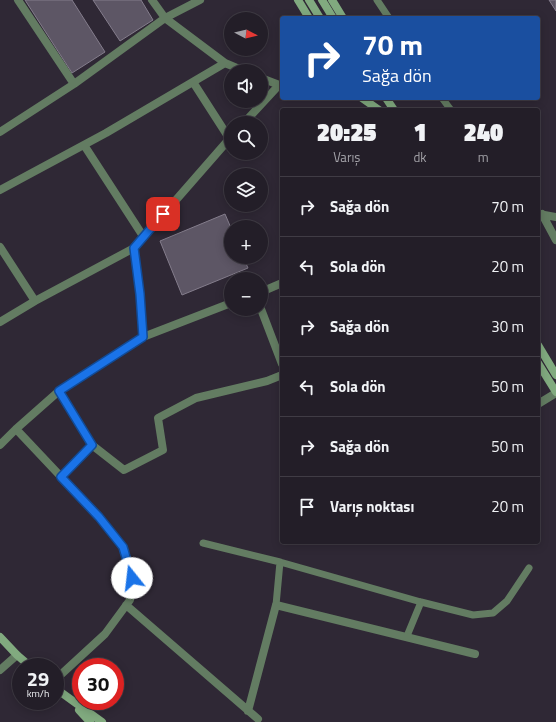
<!DOCTYPE html>
<html lang="tr">
<meta charset="utf-8">
<style>
body{margin:0;font-family:"Titillium Web",sans-serif;background:#2f2b34;color:#f1f3f6;height:100vh;display:flex;flex-direction:column;font-size:15px;white-space:nowrap}
*{box-sizing:border-box;margin:0}
p{font-size:13px;color:#a3a2a8}
.icon{flex:none;width:22px;height:22px;fill:none;stroke:currentColor;stroke-width:2;stroke-linecap:round;stroke-linejoin:round}
.map{position:relative;flex:1;overflow:hidden}
.sheet{position:absolute;left:280px;top:108px;width:260px;height:436px;display:flex;flex-direction:column;background:#231e28;border-radius:4px;box-shadow:0 2px 10px #0003,0 0 0 1px #403c45}
.sheet>*{flex:none}
.top-card{position:absolute;left:280px;top:16px;width:260px;height:84px;border-radius:4px;box-shadow:0 2px 10px #0003,0 0 0 1px #403c45;background:#1a4fa0;color:#fff;overflow:hidden}
.needle{width:26px;rotate:97deg}
.fabs{position:absolute;left:224px;top:12px;display:grid;gap:8px}
.fabs a{display:grid;place-items:center;width:44px;height:44px;border-radius:50%;background:#231e28;box-shadow:0 2px 10px #0003,0 0 0 1px #403c45;font-size:20px}
.speed{position:absolute;left:12px;top:658px;display:flex;gap:8px;font-size:20px;font-weight:700;text-align:center}
.speed>*{display:grid;place-content:center;width:52px;height:52px;border-radius:50%;background:#231e28;box-shadow:0 2px 10px #0003,0 0 0 1px #403c45;line-height:1}
.speed small{font-size:10px;font-weight:400}
.speed .limit{border:6px solid #d22;background:#fff;color:#111}
.pin{position:absolute;display:grid;place-items:center;width:34px;height:34px;color:#fff;margin:-17px;border-radius:8px;box-shadow:0 2px 6px #0006}
.me{position:absolute;width:44px;margin:-22px;rotate:344deg;stroke-linejoin:round;filter:drop-shadow(0 0 3px #0008)}
.turn{display:flex;align-items:center;gap:14px;height:84px;padding:0 16px;font-size:18px}
.turn .icon{width:52px;height:52px;stroke-width:2.5}
.turn b{display:block;font-size:28px;line-height:34px}
.eta{display:flex;justify-content:space-evenly;align-items:center;height:68px;text-align:center}
.eta b{font-size:24px;font-weight:800;line-height:28px}
ul{padding:0;list-style:none}
li{display:flex;align-items:center;gap:12px;height:60px;padding:0 16px;border-top:1px solid #403c45}
li div{flex:1}
li b{display:block;font-size:15px}
li em{font-style:normal}
.map>svg:first-child{display:block}
.building{fill:#5d5665;stroke:#847d8c}
.lines{fill:none;stroke-linecap:round;stroke-linejoin:round}
.lane{stroke:#637c62;stroke-width:7}
.street{stroke:#637c62;stroke-width:8}
.secondary{stroke:#81aa7f;stroke-width:8}
.route-casing{stroke:#114b97;stroke-width:10}
.route{stroke:#1a73e8;stroke-width:7}
</style>
<div class="map">
<svg width="556" height="722" viewBox="0 0 556 722">
<rect width="100%" height="100%" fill="#2f2835"/>
<path class="building" d="M25,0H72L105,52L72,73Z
M93,0H141L153,20L120,41Z
M549,0H556V11Z
M225,214L231,228V257H243L248,268L182,295L160,241Z"/>
<g class="lines">
<path class="lane" d="M377,0L389,18
M442,98L451,110
M203,543L280,562L421,602L473,615L493,613L507,601L529,568
M276,605L280,562
M407,636L421,602"/>
<path class="street" d="M18,0L74,84
M152,0L165,18L225,63L244,71
M261,78L282,86
M193,82L229,138
M244,123L279,85
M0,132L74,84L165,18L200,0
M84,145L143,236
M0,190L106,133L225,63
M539,214L556,217
M542,214L556,240
M0,247L35,301
M134,248L140,294L143,337
M261,292L282,283
M261,309L282,364
M0,322L35,301L134,248L231,137
M59,391L92,445
M538,404L556,393
M16,429L99,517L123,547L132,578L130,600L105,634L55,680
M0,445L16,429L59,391L143,337L231,303
M61,477L92,445L124,470L163,450L158,418L196,398L267,381L282,375
M126,605L258,719
M0,670L17,655
M248,711L276,605L475,654"/>
<path class="secondary" d="M298,0L309,18
M309,0L320,18
M322,0L333,18
M332,0L343,18
M362,98L379,110
M386,98L394,110
M538,345L556,375
M538,363L556,392
M0,637L17,655L31,667
M55,688L102,722
M79,710L90,722"/>
</g>
<g class="lines">
<g class="route-casing">
<path id="route" d="M132,578L123,547L99,517L61,477L92,445L59,391L143,337L140,294L134,248L163,214"/>
</g>
<use href="#route" class="route"/>
</g>
</svg>
<div class="fabs">
<a><svg class="needle" viewBox="-14 -14 28 28"><path d="M0-13l5 13h-10z" fill="#e53935"/><path d="M0 13l5-13h-10z" fill="#a3a2a8"/></svg></a>
<a><svg class="icon" aria-label="sound" viewBox="0 0 24 24"><path d="M4 9h4l5-4v14l-5-4H4zM17 9q2 3 0 6"/></svg></a>
<a><svg class="icon" aria-label="search" viewBox="0 0 24 24"><circle cx="10" cy="10" r="6"/><path d="M15 15l6 6"/></svg></a>
<a><svg class="icon" aria-label="layers" viewBox="0 0 24 24"><path d="M12 4l9 5-9 5-9-5zM3 14l9 5 9-5"/></svg></a>
<a>+</a>
<a>−</a>
</div>
<div class="speed"><div>29<small>km/h</small></div><div class="limit">30</div></div>
<div class="pin" style="left:163px;top:214px;background:#d93025"><svg class="icon" aria-label="arrive" viewBox="0 0 24 24"><path d="M6 21V4h12l-3 4 3 4H6"/></svg></div>
<svg class="me" style="left:132px;top:578px" viewBox="-20 -20 40 40"><circle r="19" fill="#fff"/><path d="M0-13L10 11 0 6-10 11z" fill="#1a73e8"/></svg>
<div class="top-card">
<div class="turn"><svg class="icon" aria-label="right" viewBox="0 0 24 24"><path d="M7 20v-9h11M14 6l5 5-5 5"/></svg><div><b>70 m</b>Sağa dön</div></div>
</div>
<section class="sheet">
<div class="eta">
<div><b>20:25</b><p>Varış</p></div>
<div><b>1</b><p>dk</p></div>
<div><b>240</b><p>m</p></div>
</div>
<ul>
<li><svg class="icon" aria-label="right" viewBox="0 0 24 24"><path d="M7 20v-9h11M14 6l5 5-5 5"/></svg><div><b>Sağa dön</b></div><em>70 m</em></li>
<li><svg class="icon" aria-label="left" viewBox="0 0 24 24"><path d="M17 20v-9H6M10 6l-5 5 5 5"/></svg><div><b>Sola dön</b></div><em>20 m</em></li>
<li><svg class="icon" aria-label="right" viewBox="0 0 24 24"><path d="M7 20v-9h11M14 6l5 5-5 5"/></svg><div><b>Sağa dön</b></div><em>30 m</em></li>
<li><svg class="icon" aria-label="left" viewBox="0 0 24 24"><path d="M17 20v-9H6M10 6l-5 5 5 5"/></svg><div><b>Sola dön</b></div><em>50 m</em></li>
<li><svg class="icon" aria-label="right" viewBox="0 0 24 24"><path d="M7 20v-9h11M14 6l5 5-5 5"/></svg><div><b>Sağa dön</b></div><em>50 m</em></li>
<li><svg class="icon" aria-label="arrive" viewBox="0 0 24 24"><path d="M6 21V4h12l-3 4 3 4H6"/></svg><div><b>Varış noktası</b></div><em>20 m</em></li>
</ul>
</section>
</div>
